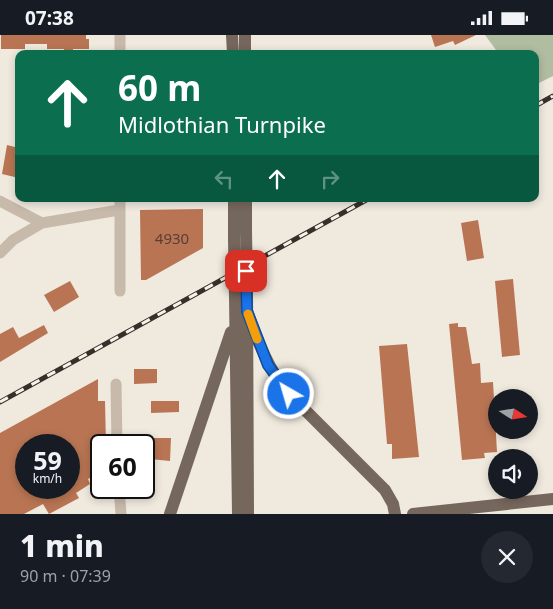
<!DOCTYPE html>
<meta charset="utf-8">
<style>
body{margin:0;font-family:"Noto Sans",sans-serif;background:#242831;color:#f1f3f6;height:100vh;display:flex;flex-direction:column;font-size:19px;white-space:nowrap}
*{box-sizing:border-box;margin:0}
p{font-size:16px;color:#9ea1a6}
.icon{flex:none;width:28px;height:28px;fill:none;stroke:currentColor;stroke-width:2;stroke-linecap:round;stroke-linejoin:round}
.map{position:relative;height:479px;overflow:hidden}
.side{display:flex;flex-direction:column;background:#171b24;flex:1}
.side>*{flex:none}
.hud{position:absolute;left:15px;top:15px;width:524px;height:152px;border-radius:10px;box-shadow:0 2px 8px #0003;background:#0b6e4f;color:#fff;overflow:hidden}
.needle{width:32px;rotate:102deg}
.tools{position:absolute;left:488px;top:354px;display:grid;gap:10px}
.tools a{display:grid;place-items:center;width:50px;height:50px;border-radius:50%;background:#171b24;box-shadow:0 2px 8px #0003;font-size:25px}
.speed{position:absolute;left:15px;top:399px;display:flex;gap:10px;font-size:25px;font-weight:700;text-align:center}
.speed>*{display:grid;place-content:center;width:65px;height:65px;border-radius:50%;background:#171b24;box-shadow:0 2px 8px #0003;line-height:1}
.speed small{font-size:12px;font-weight:400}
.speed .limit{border:2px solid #111;border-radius:8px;background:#fff;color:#111}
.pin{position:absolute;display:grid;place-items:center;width:42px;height:42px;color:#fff;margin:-21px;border-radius:10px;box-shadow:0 2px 8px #0006}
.me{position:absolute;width:55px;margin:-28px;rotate:322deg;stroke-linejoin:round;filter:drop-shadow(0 0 4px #0008)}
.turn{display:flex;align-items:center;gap:18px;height:105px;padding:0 20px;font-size:22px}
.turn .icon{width:65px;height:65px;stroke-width:2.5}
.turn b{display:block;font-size:35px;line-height:42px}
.lanes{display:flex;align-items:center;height:48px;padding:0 20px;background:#0003;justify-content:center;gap:25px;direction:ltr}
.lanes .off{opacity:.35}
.round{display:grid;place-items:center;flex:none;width:52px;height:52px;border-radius:26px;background:#242831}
.head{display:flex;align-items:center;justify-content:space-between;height:85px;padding:0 20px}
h1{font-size:30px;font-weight:800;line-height:38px}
.status{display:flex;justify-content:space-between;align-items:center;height:35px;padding:0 25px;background:#171b24;direction:ltr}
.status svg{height:14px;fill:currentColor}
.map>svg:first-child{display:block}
.green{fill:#b1bda0}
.building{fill:#b97553;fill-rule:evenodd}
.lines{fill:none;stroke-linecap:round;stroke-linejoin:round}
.minor{stroke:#c7baab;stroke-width:11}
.primary{stroke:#76675d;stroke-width:12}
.rail-casing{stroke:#362f2a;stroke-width:5}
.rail{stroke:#f8f3ea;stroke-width:3;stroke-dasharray:9;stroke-linecap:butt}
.primary-bridge{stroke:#76675d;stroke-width:12}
.route-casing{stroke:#114b97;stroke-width:12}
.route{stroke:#1a73e8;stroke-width:9}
.slow{stroke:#f59e0b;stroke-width:9}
.labels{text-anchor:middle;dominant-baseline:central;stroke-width:5;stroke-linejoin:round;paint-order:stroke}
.number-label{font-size:15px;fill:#574034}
</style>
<div class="status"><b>07:38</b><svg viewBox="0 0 49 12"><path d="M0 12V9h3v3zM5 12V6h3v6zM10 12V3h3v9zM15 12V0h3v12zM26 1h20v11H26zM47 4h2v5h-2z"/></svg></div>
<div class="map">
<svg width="553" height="479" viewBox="0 0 553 479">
<rect width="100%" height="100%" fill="#f0e9de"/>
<path class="green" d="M485,0H553V41L535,50V19H499Z"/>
<path class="building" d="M1,0H86V4H89V14H73V18H64V14H47V9H25V14H1Z
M431,0H476L455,10L453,6L435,12Z
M7,110L19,113V143L2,139Z
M203,174V213L146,245H141L140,175Z
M478,185L484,223L467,226L461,188Z
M513,244L520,320L502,322L495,246Z
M70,246L79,262L54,277L44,260Z
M458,288V292H466L472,329L480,328L481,348L493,347L497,417L484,418L485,423L462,425L449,289Z
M44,290L48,298L0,327V299L13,292L19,303Z
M407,309L419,422L392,424V409H387L379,311Z
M134,334H157V348L134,349Z
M98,344V366H105L106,410H101V419H99V438L88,444L90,449L76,458L79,463L49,479L43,469L24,479H0V398ZM26,410H69V452H26Z
M151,366H179V377L151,378Z
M152,403H171L170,426L150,424Z"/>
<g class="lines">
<path class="minor" d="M120,0V19
M120,164V256
M0,166L42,188L119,175
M0,218L13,205L42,188
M116,349L117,410
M119,452L121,479"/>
<path class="primary" d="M232,0L233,19
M245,0V19
M234,164V204
M246,164V196
M247,256L248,479
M235,262L238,479
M247,276C258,307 268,334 289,359L385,455L393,469L395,479
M170,479L231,297
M413,479L553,464"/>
<g class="rail-casing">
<path id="rail" d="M535,71L553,61
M0,367L368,164"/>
</g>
<use href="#rail" class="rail"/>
<path class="primary-bridge" d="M246,196L247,256
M234,204L235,262"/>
</g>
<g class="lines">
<g class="route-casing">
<path id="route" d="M246,236L247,276L268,330L289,359"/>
</g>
<use href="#route" class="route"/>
<path class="slow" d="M248,279L257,304"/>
</g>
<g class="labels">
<g class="number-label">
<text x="172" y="203">4930</text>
</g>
</g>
</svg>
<div class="tools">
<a><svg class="needle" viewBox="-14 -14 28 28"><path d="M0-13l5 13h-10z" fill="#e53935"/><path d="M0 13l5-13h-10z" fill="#9ea1a6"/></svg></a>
<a><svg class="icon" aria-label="sound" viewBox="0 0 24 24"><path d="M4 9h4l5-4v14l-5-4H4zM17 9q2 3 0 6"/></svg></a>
</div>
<div class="speed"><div>59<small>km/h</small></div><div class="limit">60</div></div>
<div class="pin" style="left:246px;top:236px;background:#d93025"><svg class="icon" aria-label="arrive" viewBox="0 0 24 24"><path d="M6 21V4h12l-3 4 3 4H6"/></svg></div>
<svg class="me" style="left:289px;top:359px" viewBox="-20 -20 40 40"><circle r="17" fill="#1a73e8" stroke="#fff" stroke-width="3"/><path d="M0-11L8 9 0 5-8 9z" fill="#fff"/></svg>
<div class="hud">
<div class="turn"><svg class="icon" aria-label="ahead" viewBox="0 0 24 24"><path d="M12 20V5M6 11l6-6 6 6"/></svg><div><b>60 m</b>Midlothian Turnpike</div></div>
<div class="lanes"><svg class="icon off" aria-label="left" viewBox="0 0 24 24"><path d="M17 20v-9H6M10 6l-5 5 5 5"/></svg><svg class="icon" aria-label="ahead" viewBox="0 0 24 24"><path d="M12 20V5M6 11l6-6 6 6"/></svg><svg class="icon off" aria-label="right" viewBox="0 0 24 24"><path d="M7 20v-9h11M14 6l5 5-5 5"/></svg></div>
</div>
</div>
<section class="side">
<div class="head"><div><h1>1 min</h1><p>90 m · 07:39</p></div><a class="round"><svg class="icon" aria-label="close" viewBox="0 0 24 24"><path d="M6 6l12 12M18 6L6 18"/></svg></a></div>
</section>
